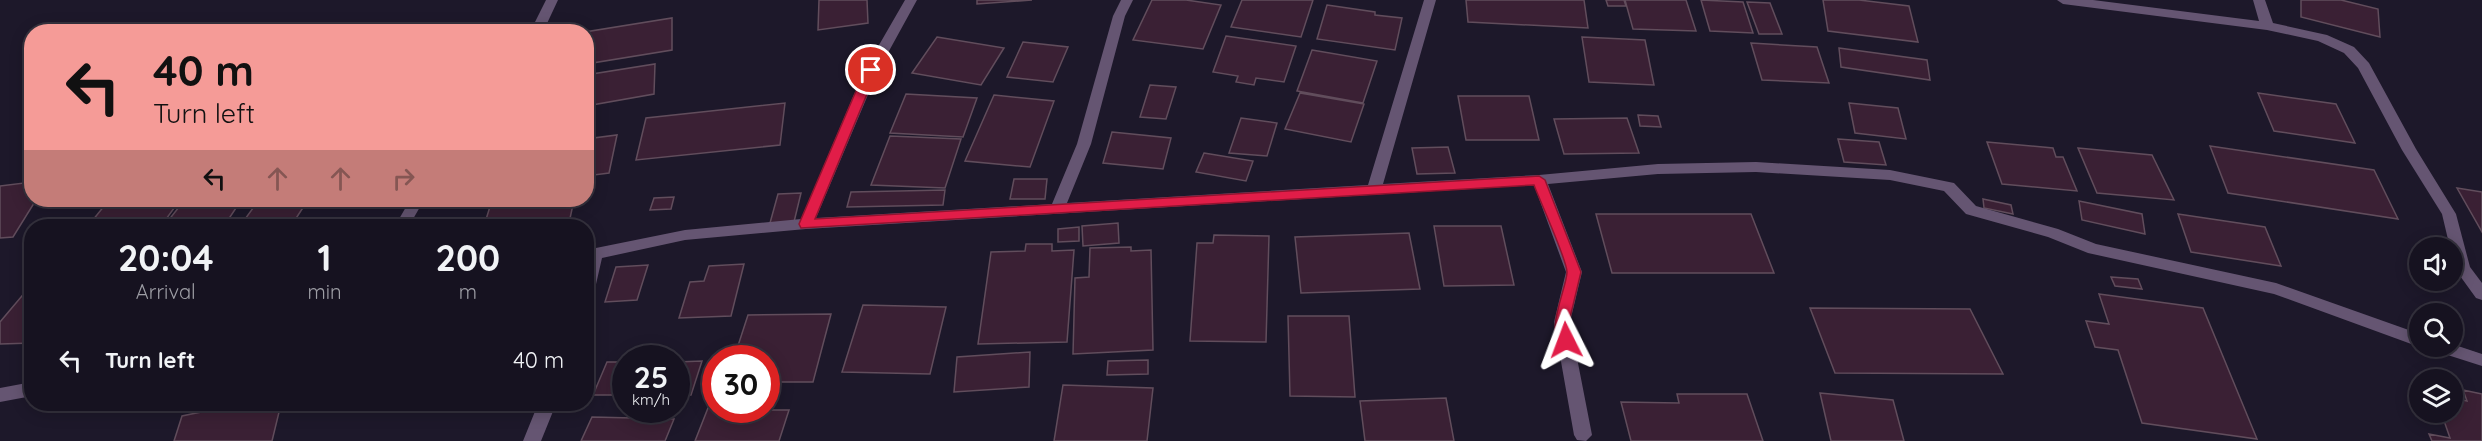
<!DOCTYPE html>
<style>
body{margin:0;font-family:Quicksand,sans-serif;background:#1f1b29;color:#f1f3f6;height:100vh;display:flex;flex-direction:column;font-size:22px;white-space:nowrap}
*{box-sizing:border-box;margin:0}
p{font-size:20px;color:#9e9ea5}
.icon{flex:none;width:33px;height:33px;fill:none;stroke:currentColor;stroke-width:2;stroke-linecap:round;stroke-linejoin:round}
.map{position:relative;flex:1;overflow:hidden}
.drawer{position:absolute;left:24px;top:219px;width:570px;height:192px;display:flex;flex-direction:column;background:#161220;border-radius:24px;box-shadow:0 3px 15px #0003,0 0 0 2px #35323e}
.drawer>*{flex:none}
.hud{position:absolute;left:24px;top:24px;width:570px;height:183px;border-radius:24px;box-shadow:0 3px 15px #0003,0 0 0 2px #35323e;background:#f59b97;color:#111;overflow:hidden}
.fabs{position:absolute;left:2409px;top:237px;display:grid;gap:12px}
.fabs a{display:grid;place-items:center;width:54px;height:54px;border-radius:50%;background:#161220;box-shadow:0 3px 15px #0003,0 0 0 2px #35323e;font-size:30px}
.speed{position:absolute;left:612px;top:345px;display:flex;gap:12px;font-size:30px;font-weight:700;text-align:center}
.speed>*{display:grid;place-content:center;width:78px;height:78px;border-radius:50%;background:#161220;box-shadow:0 3px 15px #0003,0 0 0 2px #35323e;line-height:1}
.speed small{font-size:15px;font-weight:400}
.speed .limit{border:9px solid #d22;background:#fff;color:#111}
.pin{position:absolute;display:grid;place-items:center;width:51px;height:51px;color:#fff;margin:-26px;border:3px solid #fff;border-radius:50%;box-shadow:0 2px 6px #0007}
.me{position:absolute;width:66px;margin:-33px;rotate:357deg;stroke-linejoin:round;filter:drop-shadow(0 0 4px #0008)}
.turn{display:flex;align-items:center;gap:21px;height:126px;padding:0 30px;font-size:27px}
.turn .icon{width:78px;height:78px;stroke-width:2.5}
.turn b{display:block;font-size:42px;line-height:51px}
.lanes{display:flex;align-items:center;height:57px;padding:0 30px;background:#0003;justify-content:center;gap:30px;direction:ltr}
.lanes .off{opacity:.35}
.eta{display:flex;justify-content:space-evenly;align-items:center;height:102px;text-align:center}
.eta b{font-size:36px;font-weight:800;line-height:42px}
ul{padding:0;list-style:none}
li{display:flex;align-items:center;gap:18px;height:78px;padding:0 30px}
li div{flex:1}
li b{display:block;font-size:22px}
li em{font-style:normal}
.map>svg:first-child{display:block}
.building{fill:#3a2034;stroke:#614d5c;stroke-width:1.5}
.lines{fill:none;stroke-linecap:round;stroke-linejoin:round}
.minor{fill:#655572;fill-rule:evenodd}
.route{fill:#e11d48;stroke:#92132f;stroke-width:1.5}
</style>
<div class="map">
<svg width="2482" height="441" viewBox="0 0 2482 441">
<rect width="100%" height="100%" fill="#1d182a"/>
<path class="building" d="M819,0H867L868,23L818,30Z
M977,0H1032L977,4Z
M1152,0H1186L1221,5L1203,49L1133,40Z
M1242,0H1313L1301,37L1231,27Z
M1466,0H1584L1588,28L1468,22Z
M1606,0H1624L1626,6H1608Z
M1625,0H1686L1696,31L1633,29Z
M1701,0L1743,2L1753,33L1710,31Z
M1823,0H1859L1909,6L1918,42L1828,31Z
M2301,0H2341L2378,9L2380,37L2301,17Z
M1747,2L1770,3L1782,34H1759Z
M1327,5L1375,12V15L1402,18L1395,50L1317,39Z
M672,18V50L586,64L585,32Z
M1226,36L1296,46L1284,82L1256,78L1254,85L1236,82L1238,76L1213,72Z
M937,37L1004,48L981,85L912,73Z
M1582,37L1645,40L1654,85L1589,82Z
M1023,42L1068,47L1053,82L1007,77Z
M1751,43L1817,47L1829,83L1762,80Z
M1839,48L1927,60L1930,80L1841,67Z
M1312,50L1377,61L1363,103L1297,91Z
M655,64L654,94L586,106V75Z
M1150,85L1176,87L1166,119L1140,117Z
M1300,93L1364,104L1351,142L1285,129Z
M2258,93L2336,104L2355,143L2274,131Z
M906,94L977,98L963,137L890,133Z
M994,95L1054,101L1030,167L965,161Z
M1458,96H1529L1539,140H1466Z
M785,103L780,145L636,160L646,118Z
M1849,103L1898,108L1906,139L1855,133Z
M1638,115L1658,116L1661,127L1640,126Z
M1241,118L1277,123L1267,156L1229,153Z
M1627,118L1639,153L1564,154L1554,119Z
M1112,132L1171,138L1163,169L1103,163Z
M617,135L609,173L586,176V139Z
M890,136L961,139L945,188L871,185Z
M1838,139L1879,142L1886,165L1844,162Z
M1987,142L2053,148L2056,157H2063L2077,191L2002,184Z
M2210,146L2374,170L2398,219L2228,193Z
M1448,147L1455,173L1417,174L1412,148Z
M2078,148L2152,155L2174,200L2097,193Z
M1204,153L1253,161L1246,181L1196,172Z
M1014,179H1047L1045,199H1010Z
M32,182V200H36L13,237L0,238V186Z
M2457,188L2482,192V232Z
M945,190L943,205L847,207L851,192Z
M801,193L794,222L770,223L778,194Z
M674,197L671,209L650,210L654,198Z
M1983,199L2011,205L2013,214L1984,208Z
M109,200H180L161,226H88Z
M492,200H574L569,223L542,226H484Z
M2079,201L2142,214L2145,234L2082,220Z
M306,203L291,226H240L256,204Z
M238,205L224,226H164L179,207Z
M1596,214H1751L1774,273H1612Z
M2178,214L2265,227L2281,266L2191,252Z
M1118,223L1119,243L1083,246L1082,226Z
M1434,226H1501L1514,285L1444,286Z
M1079,227V241L1058,242V229Z
M1409,233L1420,289L1301,293L1295,237Z
M1214,235L1269,236L1266,342L1190,341L1197,243H1213Z
M1026,244H1052V251L1074,250L1067,342L978,344L991,252L1025,251Z
M1131,247V251L1151,250L1153,350L1073,354L1075,278L1089,277L1090,248Z
M744,264L731,316L679,318L690,282L704,281L709,266Z
M648,265L637,300L605,302L616,267Z
M2111,277L2138,279L2142,289L2115,286Z
M32,284V343L0,344V322Z
M2099,294L2203,308L2257,439L2142,423L2118,350L2095,347L2086,321L2109,324Z
M863,305L946,307L930,374L842,372Z
M1810,308L1970,309L2003,374L1835,373Z
M831,314L813,382H766V358H734L748,315Z
M1288,316H1349L1355,397L1290,396Z
M1030,352L1029,387L954,392L957,357Z
M1148,360V374L1107,375L1108,361Z
M702,361L691,395H676V362Z
M607,362H626V395H593Z
M1063,385L1153,388L1147,441H1054Z
M2463,390L2482,394V441H2432L2429,434L2450,438L2441,412H2452V398L2467,401Z
M1820,393L1893,400L1904,441H1831Z
M1677,394H1747L1763,441H1631L1621,402L1679,403Z
M1446,398L1454,441H1365L1360,401Z
M240,404H281L272,441H174L182,416Z
M708,408L716,410H789L779,441H695Z
M592,417L674,419L665,441H581Z"/>
<g class="lines">
<path class="minor" d="M546,0H558L543,32H530Z
M905,0H917L878,71L816,218L1052,204L1077,144L1113,16L1121,0H1133L1125,16L1091,144L1067,203L1368,185L1424,0H1436L1383,184L1539,175L1658,164L1756,162L1890,170L1954,183L1976,206L2058,229L2096,244L2276,283L2420,334V346H2422L2414,345L2274,294L2088,253L2048,237L1966,214L1944,191L1890,180L1756,172L1658,174L1548,184L1582,272L1570,322L1592,435L1586,441L1577,440L1574,435L1554,322L1566,272L1534,185L806,229L685,240L602,258L594,293L592,297L586,299V250L685,230L801,219L864,71Z
M2057,0H2093L2259,21L2253,0H2265L2273,23L2327,35L2354,47L2369,63L2416,149L2456,214L2470,267L2482,283V300L2476,298L2455,269L2452,248H2450L2442,214L2402,150L2358,68L2344,53L2318,41L2267,30L2063,4Z
M410,200H424L409,226H395Z
M2452,344L2482,354V366L2432,350L2430,346H2452Z
M32,382V396L0,402V388Z
M538,404H556L541,441H523Z"/>
</g>
<path class="route" d="M871,67L877,70L815,219L1539,176L1545,180L1581,272L1569,322L1573,340L1566,346C1541,338 1567,289 1567,272C1567,260 1540,201 1534,185L801,228L799,224L865,70Z"/>
</svg>
<div class="fabs">
<a><svg class="icon" aria-label="sound" viewBox="0 0 24 24"><path d="M4 9h4l5-4v14l-5-4H4zM17 9q2 3 0 6"/></svg></a>
<a><svg class="icon" aria-label="search" viewBox="0 0 24 24"><circle cx="10" cy="10" r="6"/><path d="M15 15l6 6"/></svg></a>
<a><svg class="icon" aria-label="layers" viewBox="0 0 24 24"><path d="M12 4l9 5-9 5-9-5zM3 14l9 5 9-5"/></svg></a>
</div>
<div class="speed"><div>25<small>km/h</small></div><div class="limit">30</div></div>
<div class="pin" style="left:871px;top:70px;background:#d93025"><svg class="icon" aria-label="arrive" viewBox="0 0 24 24"><path d="M6 21V4h12l-3 4 3 4H6"/></svg></div>
<svg class="me" style="left:1566px;top:340px" viewBox="-20 -20 40 40"><path d="M0-17L14 15 0 8-14 15z" fill="#e11d48" stroke="#fff" stroke-width="4"/></svg>
<div class="hud">
<div class="turn"><svg class="icon" aria-label="left" viewBox="0 0 24 24"><path d="M17 20v-9H6M10 6l-5 5 5 5"/></svg><div><b>40 m</b>Turn left</div></div>
<div class="lanes"><svg class="icon" aria-label="left" viewBox="0 0 24 24"><path d="M17 20v-9H6M10 6l-5 5 5 5"/></svg><svg class="icon off" aria-label="ahead" viewBox="0 0 24 24"><path d="M12 20V5M6 11l6-6 6 6"/></svg><svg class="icon off" aria-label="ahead" viewBox="0 0 24 24"><path d="M12 20V5M6 11l6-6 6 6"/></svg><svg class="icon off" aria-label="right" viewBox="0 0 24 24"><path d="M7 20v-9h11M14 6l5 5-5 5"/></svg></div>
</div>
<section class="drawer">
<div class="eta">
<div><b>20:04</b><p>Arrival</p></div>
<div><b>1</b><p>min</p></div>
<div><b>200</b><p>m</p></div>
</div>
<ul>
<li><svg class="icon" aria-label="left" viewBox="0 0 24 24"><path d="M17 20v-9H6M10 6l-5 5 5 5"/></svg><div><b>Turn left</b></div><em>40 m</em></li>
</ul>
</section>
</div>
